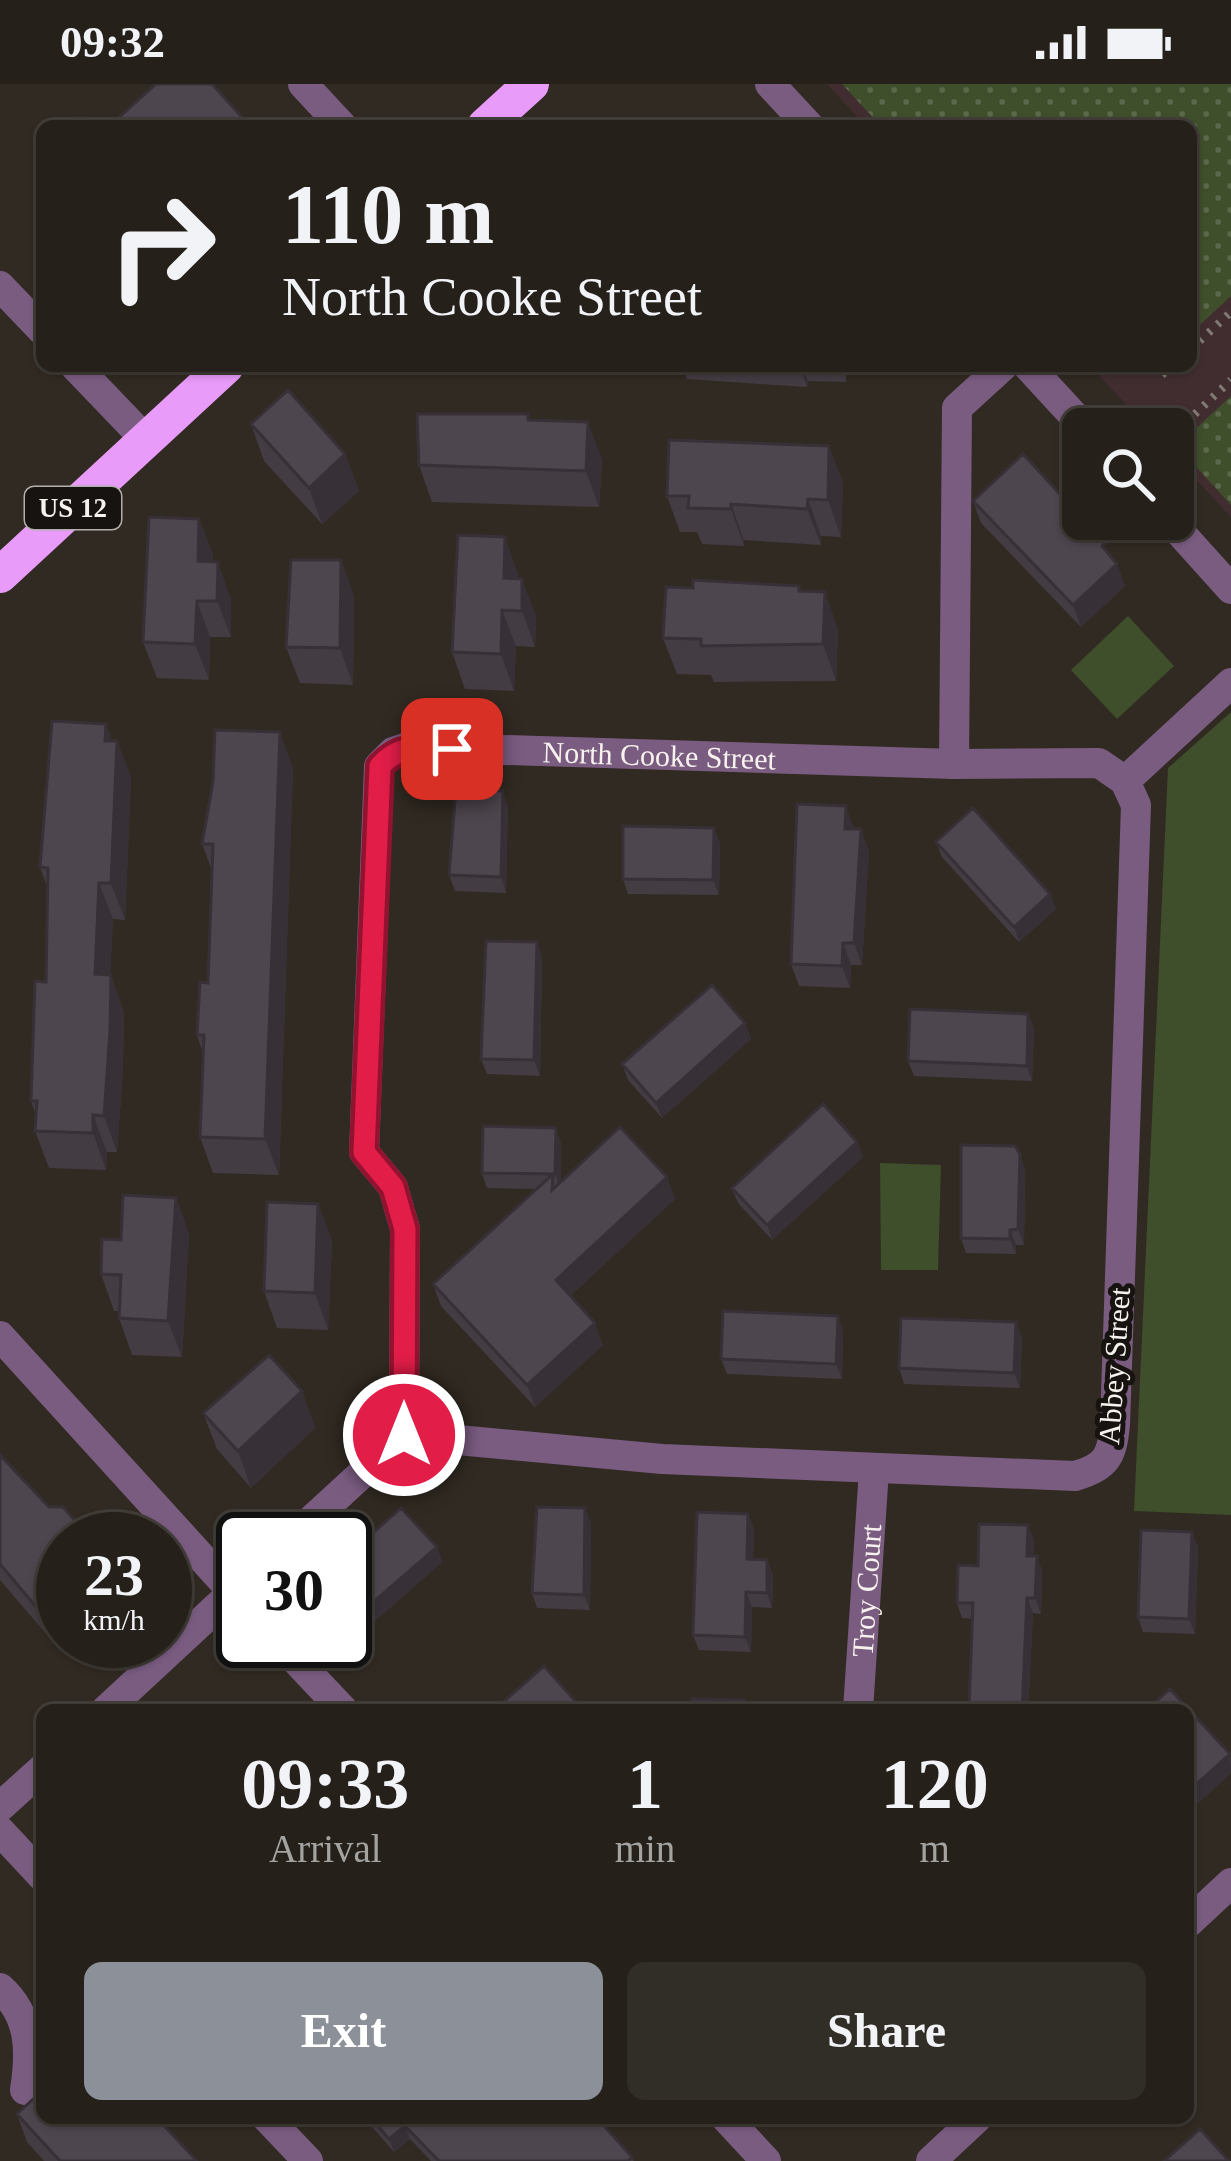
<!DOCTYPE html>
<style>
body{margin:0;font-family:Georgia,serif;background:#312d27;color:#f1f3f6;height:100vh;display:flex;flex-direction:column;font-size:45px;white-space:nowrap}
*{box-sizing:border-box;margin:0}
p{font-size:39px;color:#a3a3a2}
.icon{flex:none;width:66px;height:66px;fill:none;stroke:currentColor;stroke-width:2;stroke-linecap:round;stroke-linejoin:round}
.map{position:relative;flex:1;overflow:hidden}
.drawer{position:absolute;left:36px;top:1620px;width:1158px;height:420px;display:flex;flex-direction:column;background:#25201a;border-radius:18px;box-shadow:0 3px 9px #0004,0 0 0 3px #423e39}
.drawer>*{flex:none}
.guide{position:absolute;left:36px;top:36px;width:1161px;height:252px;border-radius:18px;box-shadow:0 3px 9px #0004,0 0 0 3px #423e39;background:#25201a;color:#f1f3f6;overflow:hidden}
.buttons{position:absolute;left:1062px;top:324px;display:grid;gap:24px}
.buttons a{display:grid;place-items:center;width:132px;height:132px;border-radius:18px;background:#25201a;box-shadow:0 3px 9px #0004,0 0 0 3px #423e39;font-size:60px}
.speed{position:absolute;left:36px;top:1428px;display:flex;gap:24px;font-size:60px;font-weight:700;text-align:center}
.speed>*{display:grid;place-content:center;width:156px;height:156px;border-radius:50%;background:#25201a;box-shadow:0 3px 9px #0004,0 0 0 3px #423e39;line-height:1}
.speed small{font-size:30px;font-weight:400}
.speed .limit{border:6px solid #111;border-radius:18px;background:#fff;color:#111}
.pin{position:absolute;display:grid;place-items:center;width:102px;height:102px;color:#fff;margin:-51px;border-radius:24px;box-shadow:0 6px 18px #0006}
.me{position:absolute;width:132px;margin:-66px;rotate:0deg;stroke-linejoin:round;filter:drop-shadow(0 0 9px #0008)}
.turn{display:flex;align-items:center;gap:42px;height:252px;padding:0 48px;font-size:54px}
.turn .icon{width:156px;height:156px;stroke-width:2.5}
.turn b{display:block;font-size:84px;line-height:102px}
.eta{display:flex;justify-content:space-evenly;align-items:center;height:204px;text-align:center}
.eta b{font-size:72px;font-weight:700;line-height:84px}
.button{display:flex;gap:24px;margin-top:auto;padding:24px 48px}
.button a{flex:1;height:138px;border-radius:18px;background:#8c9099;color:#fff;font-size:48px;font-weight:700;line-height:138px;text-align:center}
.button a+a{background:#312d27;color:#f1f3f6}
.status{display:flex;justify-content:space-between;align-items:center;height:84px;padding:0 60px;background:#25201a;direction:ltr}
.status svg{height:33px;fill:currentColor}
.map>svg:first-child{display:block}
.education{fill:#412d30}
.grass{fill:url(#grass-dots)}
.park{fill:#3f4e2b}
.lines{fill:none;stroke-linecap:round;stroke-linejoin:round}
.path{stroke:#807a73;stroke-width:8;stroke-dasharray:3 9;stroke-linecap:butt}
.minor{stroke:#7a5c81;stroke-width:30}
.highway{stroke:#e89bf9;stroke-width:36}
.wall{fill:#433c43}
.shaded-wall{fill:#373137}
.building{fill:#4e464e;stroke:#373137;stroke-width:3}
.route-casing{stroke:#92132f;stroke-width:30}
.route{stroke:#e11d48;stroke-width:21}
.labels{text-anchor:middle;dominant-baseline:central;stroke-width:10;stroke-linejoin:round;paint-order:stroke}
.shield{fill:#171310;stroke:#b4afab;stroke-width:3}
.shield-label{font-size:27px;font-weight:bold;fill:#f7f2ed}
.street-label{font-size:30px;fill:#f7f2ed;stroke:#171310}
</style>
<div class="status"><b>09:32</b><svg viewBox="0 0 49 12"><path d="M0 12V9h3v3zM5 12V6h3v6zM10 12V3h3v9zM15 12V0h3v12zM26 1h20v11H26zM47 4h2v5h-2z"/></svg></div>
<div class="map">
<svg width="1231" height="2077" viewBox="0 0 1231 2077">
<defs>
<pattern id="grass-dots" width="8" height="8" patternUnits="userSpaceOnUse" patternTransform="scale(3)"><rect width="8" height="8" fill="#3f4e2b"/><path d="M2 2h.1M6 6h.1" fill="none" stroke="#5c684a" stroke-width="1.8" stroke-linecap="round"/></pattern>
</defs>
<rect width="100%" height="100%" fill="#312a22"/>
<path class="education" d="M827,0H1231V433L1173,371V345H1149L1090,282H1191V42H866Z"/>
<path class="grass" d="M842,0H1231V212L1191,249V42H881Z
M1231,312V421L1177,362Z"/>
<path class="park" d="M1128,532L1174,582L1117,635L1071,586Z
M1231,628V1431L1134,1427L1168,684Z
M880,1079L941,1081L938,1186H881Z"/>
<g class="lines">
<path class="path" d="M1191,265L1231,228
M1162,291L1172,282
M1195,330L1231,296"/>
<g class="minor">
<path d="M303,0L342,42"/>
<path d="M770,0L809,42"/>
<path d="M0,202L42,246"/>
<path d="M75,282L146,356"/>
<path d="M1028,282L1086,345"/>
<path d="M1168,435L1231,505"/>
<path d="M954,680L957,324L1003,282"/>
<path d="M1125,697L1231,599"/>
<path d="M0,1252L243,1519"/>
<path id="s1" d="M291,1455L404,1351L405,1145L393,1103L364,1068L379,682L393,668L408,663L954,680L1099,679L1125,697L1136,721L1115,1340C1112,1372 1107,1383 1075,1392L662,1375L404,1351"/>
<path d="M278,1557L343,1626"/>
<path d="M106,1626L243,1499"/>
<path id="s2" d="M858,1626L874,1386"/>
<path d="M0,1723L42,1685"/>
<path d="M0,1747L42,1792"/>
<path d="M1188,1839L1231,1799"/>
<path d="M0,1904C31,1932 31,1967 25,2006"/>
<path d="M267,2034L308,2077"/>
<path d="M726,2034L766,2077"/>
<path d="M931,2077L977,2034"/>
</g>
<path class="highway" d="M485,42L531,0
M0,491L226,282"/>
</g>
<path class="wall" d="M682,282H846V298L808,297L807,303L687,295Z
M531,336L602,375L599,423L432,418L419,381Z
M251,340L345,370L359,407L322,440L264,377Z
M843,398L841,453L821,452V461L744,456V462L702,460L697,448H680L667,412Z
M973,417L1110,471L1117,480L1125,502L1081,543L981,439Z
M199,435L213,471L212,478L231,515V553H210L209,596L157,594L143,558Z
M341,476L354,513L353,601L300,599L286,563Z
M518,490V495L536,532L535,563L516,562L514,607L465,605L452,568Z
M801,507L838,545L836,597L714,598L711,591L677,590L663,554Z
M106,640L112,657H117L131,693L125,836L113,835L110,891L124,928L123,984L117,1068H107L106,1086L49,1084L35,1047L36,1031L31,1017L46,898L48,806L40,783Z
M293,684L279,1091L213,1089L200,1053L203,969L197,951L208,899L212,787L202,760Z
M508,723L506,809L455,807L449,791Z
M854,744L869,767L862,881H851L850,904L799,902L791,880Z
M936,758L1056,825L1019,858L942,773Z
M720,759L719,811L628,810L623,795Z
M537,858L542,874L540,992L487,990L481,975Z
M1028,930L1034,945L1032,997L914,992L908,977Z
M745,939L751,955L662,1034L628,996L622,980Z
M857,1058L863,1073L772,1156L738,1119L732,1104Z
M561,1059V1098L675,1115L571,1211L603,1261L535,1323L441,1222L433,1200L536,1105L487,1104L482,1089Z
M1025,1085L1024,1161H1016V1170L966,1169L961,1154Z
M176,1114L189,1150L182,1273L132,1271L119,1234V1227H114L101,1190L121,1156Z
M318,1120L332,1157L328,1246L277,1244L264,1207Z
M843,1247L842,1295L727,1290L721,1275Z
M1022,1253L1020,1304L904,1300L899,1284Z
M302,1307L315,1344L251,1404L217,1365L203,1329Z
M0,1371L63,1455V1537L47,1551L0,1496Z
M585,1424L591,1440L590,1526L537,1524L532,1509Z
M748,1430L754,1445L753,1475L767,1476L773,1491L772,1524L752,1523L751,1568L699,1566L693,1551Z
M1028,1441L1034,1457L1033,1472H1037L1042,1488L1041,1530L1033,1529L1028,1626H969L973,1535L962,1534L957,1519L978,1482Z
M437,1463L442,1478L375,1537L345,1503V1474Z
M1198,1463L1195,1550L1143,1548L1138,1533Z
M1170,1605L1230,1670L1231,1674V1689L1197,1720L1188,1710V1626H1147Z
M17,2030L197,2077H44L27,2058Z
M369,2034H597L634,2077H431L410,2055L394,2068L372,2043Z"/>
<path class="shaded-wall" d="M800,282H802L808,297L807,303Z
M588,338L602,375L599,423L586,387Z
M829,362L843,398L841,453L828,416Z
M345,370L359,407L322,440L309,404Z
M808,415L821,452V461L807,425Z
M731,420L744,456V462L731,425Z
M199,435L213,471L211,514L198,477Z
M505,453L518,490L517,526L504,494Z
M341,476L354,513L353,601L340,564Z
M218,478L231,515V553L217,517Z
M1117,480L1125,502L1081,543L1073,521Z
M522,495L536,532L535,563L522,527Z
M825,508L838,545L836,597L823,560Z
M197,517L210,553L209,596L195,560Z
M502,526L516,562L514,607L501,570Z
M106,640L117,670V657L131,693L125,836L111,799Z
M280,648L293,684L279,1091L265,1055Z
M503,707L508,723L506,809L501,793Z
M846,722L854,744L853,767L845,745Z
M714,744L720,759L719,811L713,796Z
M861,745L869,767L862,881L854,859Z
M99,799L113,835L108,926L95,890Z
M1050,810L1056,825L1019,858L1014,843Z
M537,858L542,874L540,992L534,976Z
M843,859L851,881L850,904L842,882Z
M111,891L124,928L123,984L117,1068L104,1032Z
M1028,930L1034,945L1032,997L1027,982Z
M745,939L751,955L662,1034L656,1019Z
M93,1031L107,1068L106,1086L93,1049Z
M556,1044L561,1059V1106L555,1090Z
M857,1058L863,1073L772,1156L767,1141Z
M1020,1070L1025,1085L1024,1161L1018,1145Z
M667,1093L675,1115L564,1217L556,1196Z
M176,1114L189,1150L182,1273L168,1237Z
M318,1120L332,1157L328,1246L315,1209Z
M1010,1146L1016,1161V1170L1010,1155Z
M838,1232L843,1247L842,1295L836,1280Z
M1016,1238L1022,1253L1020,1304L1014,1289Z
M595,1239L603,1261L535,1323L527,1301Z
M302,1307L315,1344L251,1404L238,1367Z
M585,1424L591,1440L590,1526L584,1511Z
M748,1430L754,1445L753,1490L747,1475Z
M1028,1441L1034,1457L1033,1488L1027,1472Z
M1192,1448L1198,1463L1195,1550L1189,1535Z
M437,1463L442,1478L375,1537L370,1521Z
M1037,1472L1042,1488L1041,1530L1035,1514Z
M767,1476L773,1491L772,1524L767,1509Z
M746,1508L752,1523L751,1568L745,1553Z
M53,1510L63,1537L47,1551L37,1524Z
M1027,1514L1033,1529L1028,1626H1022Z
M1230,1670L1231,1689L1197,1720L1191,1705Z
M405,2042L410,2055L394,2068L389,2055Z"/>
<path class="building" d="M156,0H212L250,42H78V34L115,37Z
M288,306L345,370L309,404L251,340Z
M417,330H528V336L588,338L586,387L419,381Z
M669,356L829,362L828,416L808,415L807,425L731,420V425L688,424L689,412H667Z
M1023,370L1105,459L1102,462L1117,480L1073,521L973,417Z
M149,433L199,435L198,477L218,478L217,517H197L195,560L143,558Z
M458,451L505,453L504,494L522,495V527L502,526L501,570L452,568Z
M291,476H341L340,564L286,563Z
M693,496L799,502V507L825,508L823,560L701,562V555L663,554L666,503L693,504Z
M52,637L106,640L105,657H117L111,799H99L95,890L111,891L110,947L104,1032L93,1031V1049L35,1047L37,1017H31L35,897L46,898L48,784L40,783Z
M215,646L280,648L265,1055L200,1053L204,951H197L200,898L208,899L213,760H202L213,698Z
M456,705L503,707L501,793L449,791Z
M797,720L846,722L845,745H861L854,859H843L842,882L791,880Z
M973,724L1050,810L1014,843L936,758Z
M623,742L714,744L713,796L623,795Z
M486,857L537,858L534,976L481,975Z
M712,901L745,939L656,1019L622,980Z
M910,925L1028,930L1027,982L908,977Z
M823,1020L857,1058L767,1141L732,1104Z
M483,1042L556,1044L555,1090L482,1089Z
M620,1043L667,1093L556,1196L595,1239L527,1301L433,1200L553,1090L552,1106Z
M961,1061L1015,1062L1020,1070L1018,1145L1010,1146V1155L961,1154Z
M123,1111L176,1114L168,1237L119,1234L121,1191L101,1190L102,1155L121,1156Z
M267,1118L318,1120L315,1209L264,1207Z
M723,1227L838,1232L836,1280L721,1275Z
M901,1234L1016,1238L1014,1289L899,1284Z
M269,1271L302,1307L238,1367L203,1329Z
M0,1371L49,1423H63L91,1455H63V1514L60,1517L53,1510L37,1524L0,1480Z
M537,1423L585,1424L584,1511L532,1509Z
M401,1424L437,1463L370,1521L345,1494V1474Z
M697,1428L748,1430L747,1475L767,1476V1509L746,1508L745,1553L693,1551Z
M979,1440L1028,1441L1027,1472H1037L1035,1514H1027L1022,1626H969L973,1519H957L958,1481L978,1482Z
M1141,1446L1192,1448L1189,1535L1138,1533Z
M544,1582L577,1619L569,1626H494Z
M1170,1605L1230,1670L1191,1705L1188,1701V1626H1147Z
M692,1615L744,1616V1626H691Z
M42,2007V2034H157L197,2077H60L17,2030Z
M371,2034H597L632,2073L628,2077H439L405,2042L389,2055Z
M1200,2045L1229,2077H1164Z"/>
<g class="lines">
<g class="route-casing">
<path id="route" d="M404,1351L405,1145L393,1103L364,1068L380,682C401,659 422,664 452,665"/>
</g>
<use href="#route" class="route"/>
</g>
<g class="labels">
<rect class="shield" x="25" y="403" width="96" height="42" rx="9"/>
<g class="shield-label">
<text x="73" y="424">US 12</text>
</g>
<g class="street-label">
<text stroke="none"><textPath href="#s1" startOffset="1122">North Cooke Street</textPath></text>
<text transform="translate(1114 1282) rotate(-86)">Abbey Street</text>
<text stroke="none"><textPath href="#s2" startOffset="120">Troy Court</textPath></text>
</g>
</g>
</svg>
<div class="buttons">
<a><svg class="icon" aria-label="search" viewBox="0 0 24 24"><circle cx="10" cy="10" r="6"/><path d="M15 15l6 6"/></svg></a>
</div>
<div class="speed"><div>23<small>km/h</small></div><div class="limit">30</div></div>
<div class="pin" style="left:452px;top:665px;background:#d93025"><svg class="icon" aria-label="arrive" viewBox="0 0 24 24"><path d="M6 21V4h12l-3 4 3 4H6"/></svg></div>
<svg class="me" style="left:404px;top:1351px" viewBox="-20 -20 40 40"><circle r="17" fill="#e11d48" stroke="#fff" stroke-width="3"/><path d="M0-11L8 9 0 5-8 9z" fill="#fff"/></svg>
<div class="guide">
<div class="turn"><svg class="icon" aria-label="right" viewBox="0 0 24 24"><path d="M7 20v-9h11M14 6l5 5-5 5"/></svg><div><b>110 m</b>North Cooke Street</div></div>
</div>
<section class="drawer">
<div class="eta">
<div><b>09:33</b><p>Arrival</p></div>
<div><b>1</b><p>min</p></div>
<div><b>120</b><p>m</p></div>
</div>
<div class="button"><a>Exit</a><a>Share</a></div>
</section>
</div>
